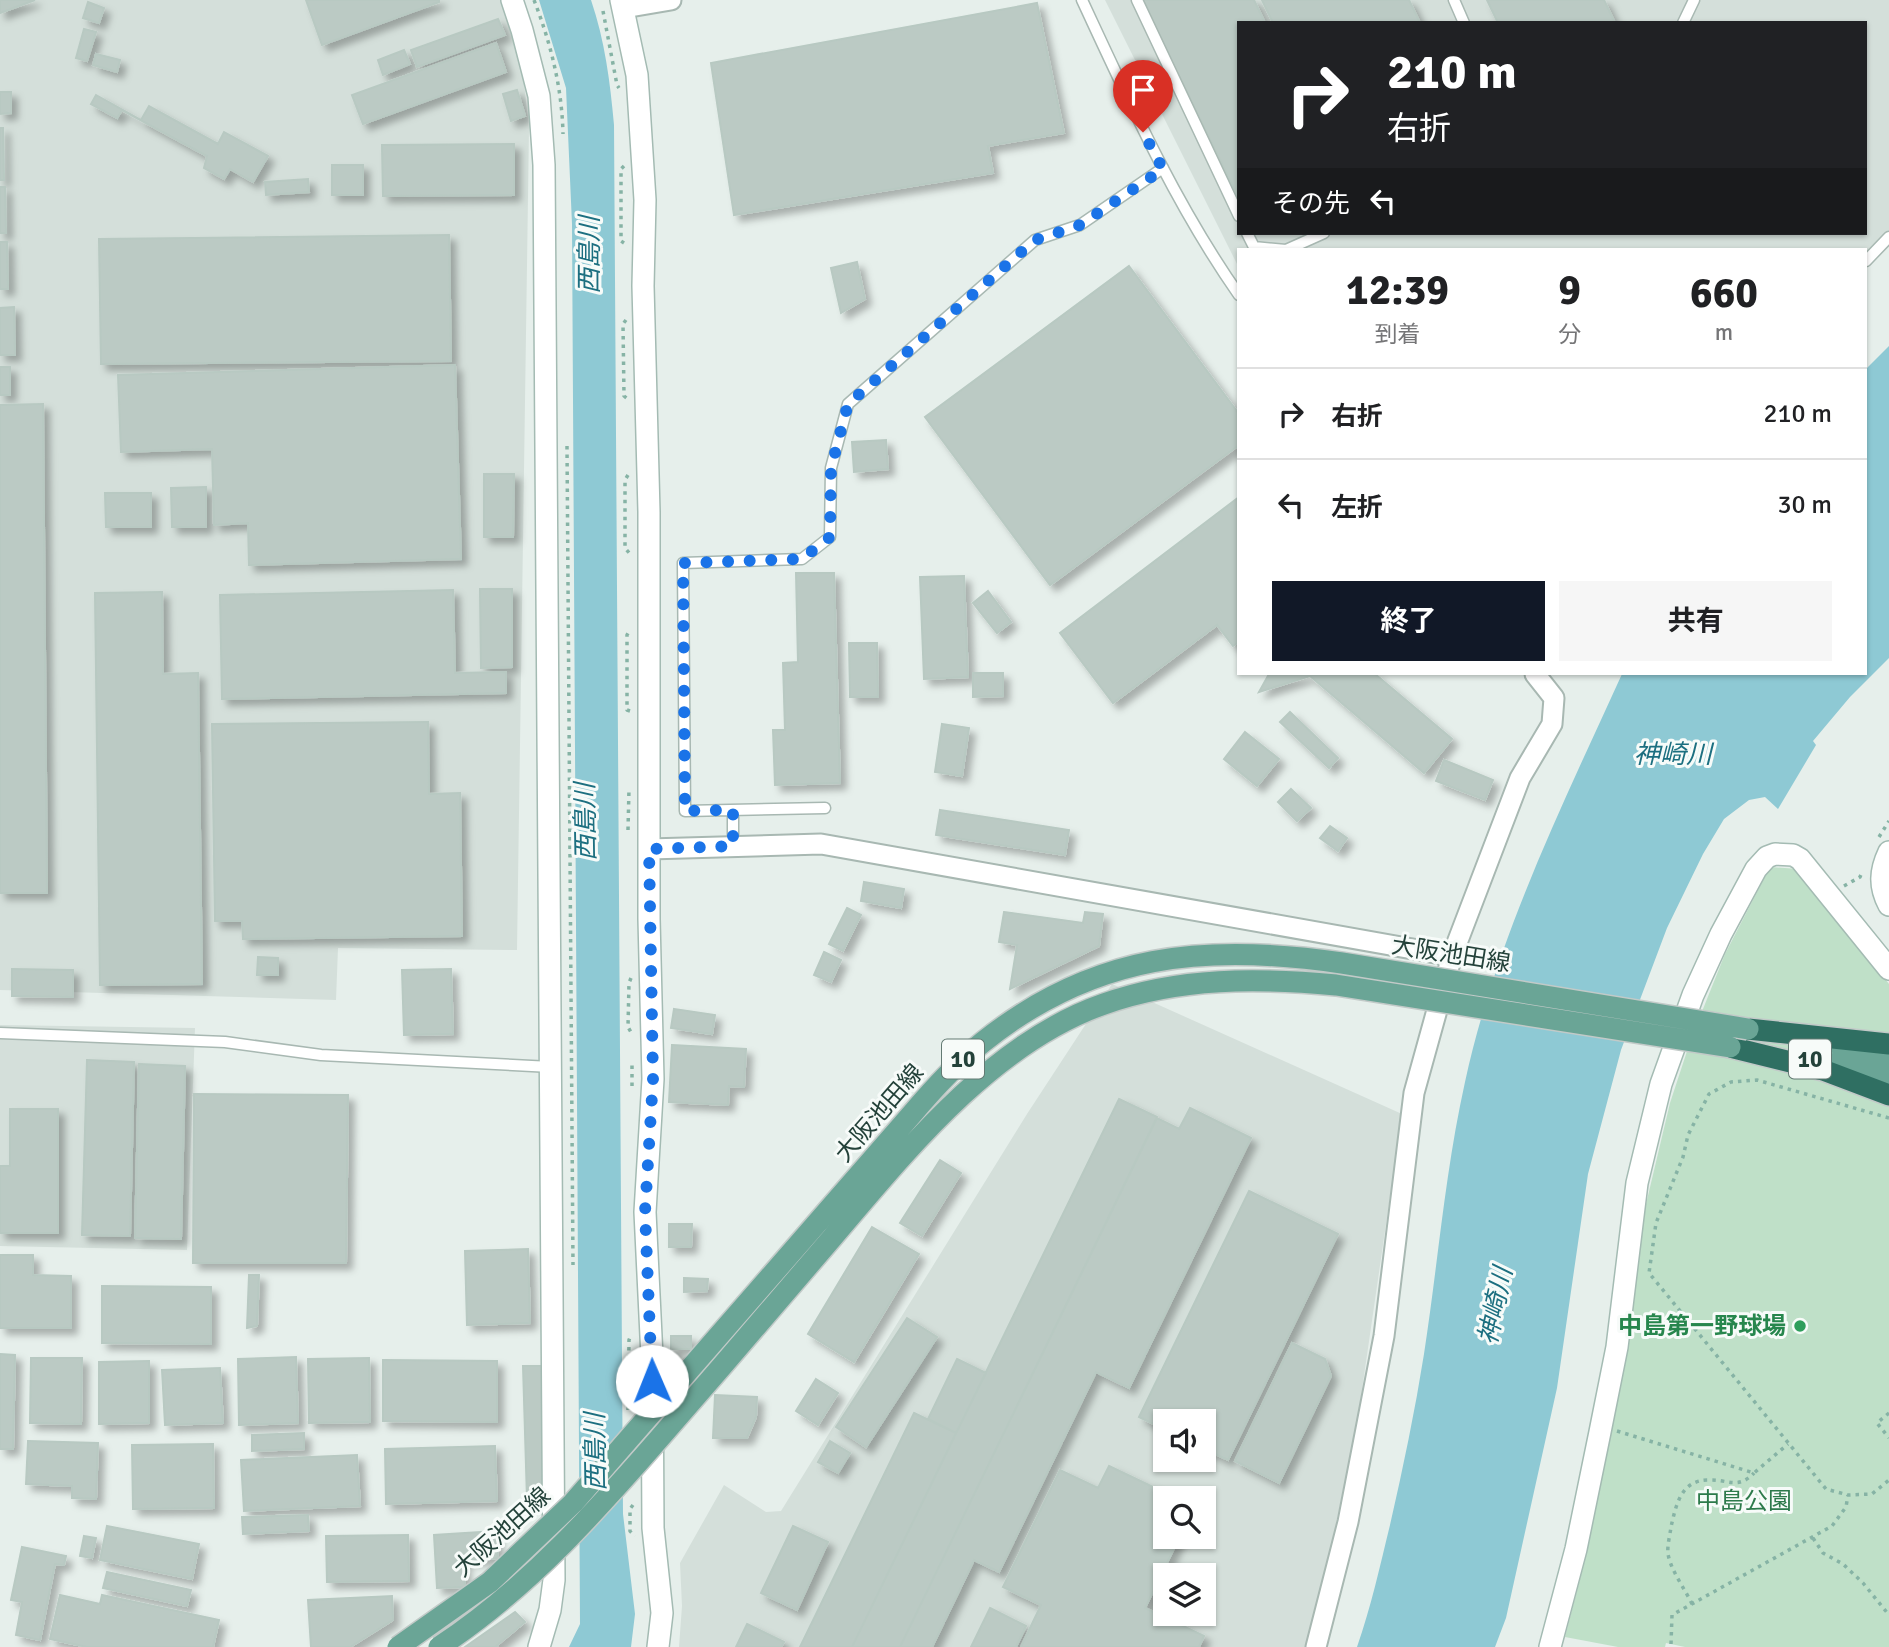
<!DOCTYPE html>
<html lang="ja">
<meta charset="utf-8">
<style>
body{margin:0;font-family:Signika,"Noto Sans JP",sans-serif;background:#f6f6f6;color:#202124;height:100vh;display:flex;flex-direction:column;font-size:26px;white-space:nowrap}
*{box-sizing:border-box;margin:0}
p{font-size:23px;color:#757577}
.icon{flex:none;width:38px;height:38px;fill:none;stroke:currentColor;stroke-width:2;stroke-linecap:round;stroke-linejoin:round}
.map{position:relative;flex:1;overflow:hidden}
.drawer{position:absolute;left:1237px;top:248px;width:630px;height:427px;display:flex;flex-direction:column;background:#fff;border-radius:0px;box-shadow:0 2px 5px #0004}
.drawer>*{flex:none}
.hud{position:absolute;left:1237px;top:21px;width:630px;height:214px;border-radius:0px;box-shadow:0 2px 5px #0004;background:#202124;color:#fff;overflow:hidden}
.tools{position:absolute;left:1153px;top:1409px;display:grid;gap:14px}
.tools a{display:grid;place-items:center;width:63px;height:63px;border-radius:0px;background:#fff;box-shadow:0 2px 5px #0004;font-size:35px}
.pin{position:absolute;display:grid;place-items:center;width:60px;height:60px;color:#fff;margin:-72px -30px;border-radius:50% 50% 50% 0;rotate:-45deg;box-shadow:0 0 7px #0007}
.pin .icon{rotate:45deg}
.me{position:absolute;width:77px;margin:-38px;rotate:359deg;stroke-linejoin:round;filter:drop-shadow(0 0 5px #0008)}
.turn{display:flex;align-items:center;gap:24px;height:147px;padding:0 35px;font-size:32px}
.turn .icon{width:91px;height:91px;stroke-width:2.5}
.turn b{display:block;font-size:49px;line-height:60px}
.then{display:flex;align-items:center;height:66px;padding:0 35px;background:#0003;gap:14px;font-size:26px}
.eta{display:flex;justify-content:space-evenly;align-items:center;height:119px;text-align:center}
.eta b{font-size:42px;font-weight:700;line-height:49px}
.action{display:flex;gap:14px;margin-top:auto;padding:14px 35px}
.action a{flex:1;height:80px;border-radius:0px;background:#111827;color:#fff;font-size:28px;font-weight:700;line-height:80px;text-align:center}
.action a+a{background:#f6f6f6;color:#202124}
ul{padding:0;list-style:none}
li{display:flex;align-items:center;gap:21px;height:91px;padding:0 35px;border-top:2px solid #e0e0e0}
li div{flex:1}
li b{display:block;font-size:26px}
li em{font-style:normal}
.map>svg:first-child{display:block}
.built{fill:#d4dfda;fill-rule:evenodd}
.green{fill:#bfe0c8}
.water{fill:#8ec9d4}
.building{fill:#bbcac4;stroke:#b8c9c2;stroke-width:2;filter:url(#shadow)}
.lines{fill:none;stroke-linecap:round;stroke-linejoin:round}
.lane-casing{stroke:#a8b8b2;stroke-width:13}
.street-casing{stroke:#a8b8b2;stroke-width:23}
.secondary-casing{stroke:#a4bbb3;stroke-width:24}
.primary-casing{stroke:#c2cac8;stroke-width:24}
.highway-casing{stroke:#c2cac8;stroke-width:24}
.path{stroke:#86b3a5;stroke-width:3.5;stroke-dasharray:3.5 5;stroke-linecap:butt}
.lane{stroke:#fff;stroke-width:10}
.street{stroke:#fff;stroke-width:19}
.secondary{stroke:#fff;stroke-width:21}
.primary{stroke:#6aa596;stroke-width:21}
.highway{stroke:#2f6f62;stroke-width:21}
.primary-bridge-casing{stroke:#c2cac8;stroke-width:24;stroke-linecap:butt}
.primary-bridge{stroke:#6aa596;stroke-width:21}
.route{stroke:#1a73e8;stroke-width:12;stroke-dasharray:0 21.6}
.leisure-dot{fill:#2e9e5b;stroke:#f7fbf9;stroke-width:2.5}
.labels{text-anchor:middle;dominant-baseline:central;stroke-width:6;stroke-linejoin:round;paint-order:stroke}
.shield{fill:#f7fbf9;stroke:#637a73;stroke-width:2}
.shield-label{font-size:23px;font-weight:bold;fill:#24423a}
.street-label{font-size:24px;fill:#24423a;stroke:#f7fbf9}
.leisure-label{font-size:24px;font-weight:bold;fill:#27864d;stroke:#f7fbf9;text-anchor:end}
.park-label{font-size:24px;fill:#2d7a4b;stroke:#f7fbf9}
.water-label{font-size:26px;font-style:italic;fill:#1c6f80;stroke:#f7fbf9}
</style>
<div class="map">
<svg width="1889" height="1647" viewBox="0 0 1889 1647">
<defs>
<filter id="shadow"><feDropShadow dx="6" dy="6" stdDeviation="3.5" flood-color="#0004"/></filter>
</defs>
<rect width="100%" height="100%" fill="#e6efeb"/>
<path class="built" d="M0,0H500L521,56L529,128L517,950L338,948L336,1000L0,990Z
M1105,0H1889V234L1866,258V250H1239V268ZM1239,23H1866V233H1239Z
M1112,984L1402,1114L1358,1417L1327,1568L1306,1647H679L682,1606L680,1563L724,1485L766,1512L781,1511L1027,1114ZM1166,1421H1204V1460H1166ZM1166,1498H1204V1536H1166ZM1166,1575H1204V1614H1166Z
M0,1025L195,1028L187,1250L0,1246Z"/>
<path class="green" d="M1770,867L1798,869L1889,984V1647H1685L1666,1643L1665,1647H1618L1565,1637L1587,1552L1628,1347L1642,1221L1670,1103L1691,1039L1725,954Z"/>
<path class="water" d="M539,0H591C605,41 610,82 614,125L623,1514L635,1614L631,1647H569L580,1624L572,224L566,88Z
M1889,346V658L1850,697L1813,741L1816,745L1778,809L1765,797L1749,800L1724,819L1703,854L1667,928L1621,1050L1588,1174L1557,1388L1506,1618L1495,1647H1357C1371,1607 1380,1566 1390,1525C1403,1468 1415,1411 1424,1354C1438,1263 1445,1172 1465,1082C1496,939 1562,806 1622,674H1866V369Z"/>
<path class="building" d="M0,0H35L0,13Z
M306,0H439V2L322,45Z
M1142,0H1254L1265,23H1239V199Z
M1262,0H1409L1420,23H1273Z
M1487,0H1604L1615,23H1498Z
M88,2L104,8L99,23L83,18Z
M1037,3L1064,133L988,146L993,173L734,215L711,63Z
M498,19L505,35L417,67L411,50Z
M84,29L96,32L87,61L76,58Z
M496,43L506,72L363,124L352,95Z
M404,50L410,64L383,75L378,60Z
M96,54L120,60L117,72L93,65Z
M517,90L525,116L511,121L503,94Z
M0,92H11V113L0,114Z
M96,95L141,120L149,106L218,144L224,132L268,156L253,182L230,169L224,179L204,168L207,156L122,110L117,118L91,104Z
M0,128H3L4,180H0Z
M514,144V195L383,196L382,145Z
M332,165H363V195H332Z
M308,179L309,192L266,195L265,182Z
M0,187H5L6,233H0Z
M449,235L451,361L101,364L99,239Z
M0,242H7L8,289H0Z
M857,262L865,299L841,313L831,268Z
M1129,266L1239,414V445L1050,585L925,417Z
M14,307L15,355H0V308Z
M455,365L461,559L249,565L248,523L214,525L212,449L121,452L118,375Z
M0,367H10V395H0Z
M43,404L47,893H0V405Z
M886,440L888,469L854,472L852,442Z
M484,474H514L513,537H484Z
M206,487V527H172L171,488Z
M105,493H151V527H106Z
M1239,497V642L1233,646L1217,625L1113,703L1060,633Z
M796,573H834L840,783L775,785L773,730H785L783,663L798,662Z
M964,576L968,677L924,679L920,577Z
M480,589H512V667L481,668Z
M453,590L455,673L506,672V693L222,699L220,595Z
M988,591L1011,622L997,633L973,603Z
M162,592L163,674L198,673L202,984L100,985L95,593Z
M849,643H877L878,697H850Z
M973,673H1003V696L973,697Z
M1269,674H1375L1452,739L1424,773L1310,676L1259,692Z
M1290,712L1338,758L1329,768L1280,722Z
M428,722L429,794L460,793L462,936L243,939L242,921H215L212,724Z
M942,724L969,728L962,776L935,772Z
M1245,732L1279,759L1257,786L1224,759Z
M1444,760L1493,780L1485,800L1436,781Z
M1291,789L1311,808L1297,821L1278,802Z
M940,810L1069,830L1065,855L936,835Z
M1330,826L1347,838L1338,851L1320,838Z
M864,882L904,889L901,908L861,901Z
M847,908L861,915L843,951L829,944Z
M1004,912L1083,923L1085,912L1103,914L1099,946L1010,989L1017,945L999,942Z
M824,952L841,960L831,982L814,975Z
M258,957L278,958V975H257Z
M12,969L73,970V997L12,996Z
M451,969L453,1034L404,1035L402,970Z
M674,1009L715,1015L712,1034L671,1028Z
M672,1045L746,1049L744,1087L729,1086L728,1105L669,1102Z
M87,1060L134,1062L130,1236L82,1235Z
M139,1064L185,1066L181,1239L135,1238Z
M194,1094L348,1095L346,1263H193Z
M1119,1099L1157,1117L900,1647H852Z
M1190,1108L1251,1138L1129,1388L1096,1372L999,1572L974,1560L932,1647H900L1157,1118L1179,1129Z
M10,1109H58V1233H0V1166H10Z
M940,1160L961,1173L922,1236L900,1223Z
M1249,1191L1338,1234L1228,1460L1204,1449V1421H1166V1430L1139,1417Z
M669,1224H692L691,1247H669Z
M872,1227L919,1254L854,1362L808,1334Z
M528,1249L530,1323L467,1325L465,1251Z
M0,1255H33V1275L71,1276V1328H0Z
M249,1275H259L257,1326L247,1328Z
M684,1278L708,1279L707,1291L684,1292Z
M102,1286L211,1287V1344L102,1343Z
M907,1318L937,1337L866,1447L836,1427Z
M671,1336H691V1349H671Z
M1292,1343L1325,1359L1331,1376L1279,1483L1235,1461Z
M0,1354L15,1355L13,1449H0Z
M296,1357L298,1423L239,1425L238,1359Z
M31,1358H82L81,1424L30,1423Z
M369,1358L370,1422L309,1423L308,1359Z
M957,1359L986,1373L956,1433L928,1419Z
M383,1360L497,1361V1422L383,1421Z
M149,1361V1423L99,1424V1362Z
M523,1366H542L546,1498L527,1499Z
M220,1368L223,1423L165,1425L162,1370Z
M816,1379L838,1393L818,1425L796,1411Z
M715,1395L757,1397L756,1417L747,1438H713Z
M914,1413L956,1433L852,1647H800Z
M304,1433V1449L252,1451V1435Z
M28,1441L98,1443L96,1499L72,1498V1486L26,1484Z
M830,1441L850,1453L838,1473L818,1462Z
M213,1444L214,1508L133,1509L132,1445Z
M495,1446L497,1501L386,1504L385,1449Z
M357,1455L360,1506L244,1511L241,1460Z
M1109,1466L1176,1498H1166V1536H1180L1145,1608L1204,1636L1199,1647H1021L1041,1605L1003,1587L1060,1470L1098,1488Z
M308,1515L309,1531L243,1534L242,1517Z
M107,1526L199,1544L192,1579L100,1560Z
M793,1526L828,1542L797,1610L761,1593Z
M496,1531L498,1558L464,1560L465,1587L437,1588L434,1535Z
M408,1535L409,1581L327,1582L326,1536Z
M84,1536L96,1538L92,1558L80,1556Z
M22,1547L66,1556L64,1565L55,1564L40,1640L16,1635L22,1602L11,1600Z
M107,1572L191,1590L187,1606L103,1588Z
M60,1595L100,1604L102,1595L219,1620L213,1647H87L50,1639Z
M392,1596L393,1620L350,1647H311L308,1600Z
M990,1608L1026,1626L1016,1647H971Z
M515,1612L525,1622L496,1646L497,1647H465Z
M747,1624L784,1642L781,1647H736Z"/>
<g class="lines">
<g class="lane-casing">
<path id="lane" d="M1082,0C1129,101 1175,204 1239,295
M1137,0L1239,216
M1454,0L1464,23
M1683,23L1694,0
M1247,233L1254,247L1286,250L1324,233
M1866,261L1889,237
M825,808L685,811L683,563L802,559L830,537L831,468L848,404L1035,240L1080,225L1163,168
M733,847V810
M0,1033L225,1042L321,1055L551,1067"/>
</g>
<g class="street-casing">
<path id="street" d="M624,8L671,0
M649,849L821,844L1452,956
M1316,1647L1348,1522L1384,1336L1414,1093L1452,956L1520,778L1552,724L1554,698L1535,674"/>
</g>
<g class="secondary-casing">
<path id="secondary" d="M512,0L522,30L539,96L544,165L554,1580L550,1610L539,1647
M621,0L637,75L645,200L643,286L649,512V919L653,1079L645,1212L652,1357L653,1528L662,1613L658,1647
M1889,852C1880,871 1879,886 1889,905
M1550,1647L1576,1549L1600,1432L1617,1347L1637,1183L1661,1084L1693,995L1721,934L1756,869L1767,857L1775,854L1793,855L1800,859L1889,969"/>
</g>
<g class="primary-casing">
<path id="primary" d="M1840,1046L1889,1059
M1809,1059L1889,1076"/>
</g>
<g class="highway-casing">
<path id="highway" d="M1748,1029L1889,1044
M1730,1047L1823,1070L1889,1095"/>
</g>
<path class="path" d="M534,0C551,44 562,88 563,134
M603,11L617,85L619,88
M624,166L621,169V241L624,243
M626,320L623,324L624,396L629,400
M567,446L573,1265
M628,475L625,480V548L631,555
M630,711L627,710V635L630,630
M628,830L629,789
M1879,837L1889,821
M1844,886L1860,877L1862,872
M631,978L629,983L628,1027L632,1034
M632,1086V1063
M1889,1118L1757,1080L1731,1082L1709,1094L1688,1135L1683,1157L1656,1223L1649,1273L1826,1489L1848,1495L1872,1494L1889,1480
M628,1410L629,1340L631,1335
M1889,1413L1877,1423L1889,1438
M1617,1431L1754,1473L1788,1444
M633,1505L630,1509V1531L635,1536
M1813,1538L1823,1553L1843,1564L1863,1583L1889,1615
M1692,1604C1685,1589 1671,1571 1668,1554C1667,1546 1670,1535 1671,1527C1676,1505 1681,1480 1708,1480C1728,1479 1738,1490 1754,1473
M1671,1644L1672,1615L1832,1526L1846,1507L1848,1495"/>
<use href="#lane" class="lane"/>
<use href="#street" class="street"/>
<use href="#secondary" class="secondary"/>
<use href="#primary" class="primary"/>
<use href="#highway" class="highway"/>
<g class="primary-bridge-casing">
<path id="primary-bridge" d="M398,1647L490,1582L573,1503L912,1114C934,1088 957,1063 983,1042C1094,953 1206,943 1342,963L1748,1029
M439,1647C529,1588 601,1506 671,1425C725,1363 778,1301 832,1238C906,1151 992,1043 1104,1004C1180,977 1258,978 1336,985L1730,1047"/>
</g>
<use href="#primary-bridge" class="primary-bridge"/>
</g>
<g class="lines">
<path class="route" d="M652,1381L645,1212L653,1079L649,849L733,846V810L685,811L683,563L802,559L830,537L831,468L848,404L1035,240L1080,225L1163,169L1143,132"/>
</g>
<circle class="leisure-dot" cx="1800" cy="1326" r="7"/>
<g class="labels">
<g class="shield">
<rect x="942" y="1039.5" width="42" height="39" rx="5"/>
<rect x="1789" y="1039.5" width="42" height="39" rx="5"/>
</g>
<g class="shield-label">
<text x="963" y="1059">10</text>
<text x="1810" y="1059">10</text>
</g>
<g class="street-label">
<text transform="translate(1451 954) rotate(9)">大阪池田線</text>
<text transform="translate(879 1113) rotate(-49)">大阪池田線</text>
<text transform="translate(502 1532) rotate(-42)">大阪池田線</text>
</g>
<g class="leisure-label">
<text x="1786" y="1326">中島第一野球場</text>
</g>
<g class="park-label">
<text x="1744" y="1501">中島公園</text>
</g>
<g class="water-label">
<text transform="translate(590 255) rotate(-90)">西島川</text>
<text x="1673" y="755">神崎川</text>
<text transform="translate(586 822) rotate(-91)">西島川</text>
<text transform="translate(1496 1306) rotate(-78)">神崎川</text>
<text transform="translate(596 1452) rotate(-91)">西島川</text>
</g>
</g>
</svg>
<div class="tools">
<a><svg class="icon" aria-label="sound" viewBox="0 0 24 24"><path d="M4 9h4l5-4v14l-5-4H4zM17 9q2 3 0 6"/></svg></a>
<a><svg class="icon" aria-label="search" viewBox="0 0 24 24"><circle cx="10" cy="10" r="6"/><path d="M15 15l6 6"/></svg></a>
<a><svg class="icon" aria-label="layers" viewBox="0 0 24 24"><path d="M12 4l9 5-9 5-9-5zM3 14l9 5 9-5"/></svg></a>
</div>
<div class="pin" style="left:1143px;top:132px;background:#d93025"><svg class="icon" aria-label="arrive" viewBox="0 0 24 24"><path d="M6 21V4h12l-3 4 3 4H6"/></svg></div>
<svg class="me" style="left:652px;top:1381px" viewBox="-20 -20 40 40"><circle r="19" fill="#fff"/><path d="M0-13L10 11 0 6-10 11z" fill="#1a73e8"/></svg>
<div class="hud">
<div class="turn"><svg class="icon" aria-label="right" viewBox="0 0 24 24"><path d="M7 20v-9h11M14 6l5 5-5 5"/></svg><div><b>210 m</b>右折</div></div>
<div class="then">その先<svg class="icon" aria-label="left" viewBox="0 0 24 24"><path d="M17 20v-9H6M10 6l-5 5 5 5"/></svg></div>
</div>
<section class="drawer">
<div class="eta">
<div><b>12:39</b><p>到着</p></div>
<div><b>9</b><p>分</p></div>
<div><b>660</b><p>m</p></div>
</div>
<ul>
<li><svg class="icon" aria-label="right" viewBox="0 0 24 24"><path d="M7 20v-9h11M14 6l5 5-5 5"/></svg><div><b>右折</b></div><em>210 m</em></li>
<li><svg class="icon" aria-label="left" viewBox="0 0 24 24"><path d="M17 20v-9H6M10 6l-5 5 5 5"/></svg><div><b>左折</b></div><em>30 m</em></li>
</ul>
<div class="action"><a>終了</a><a>共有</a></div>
</section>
</div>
